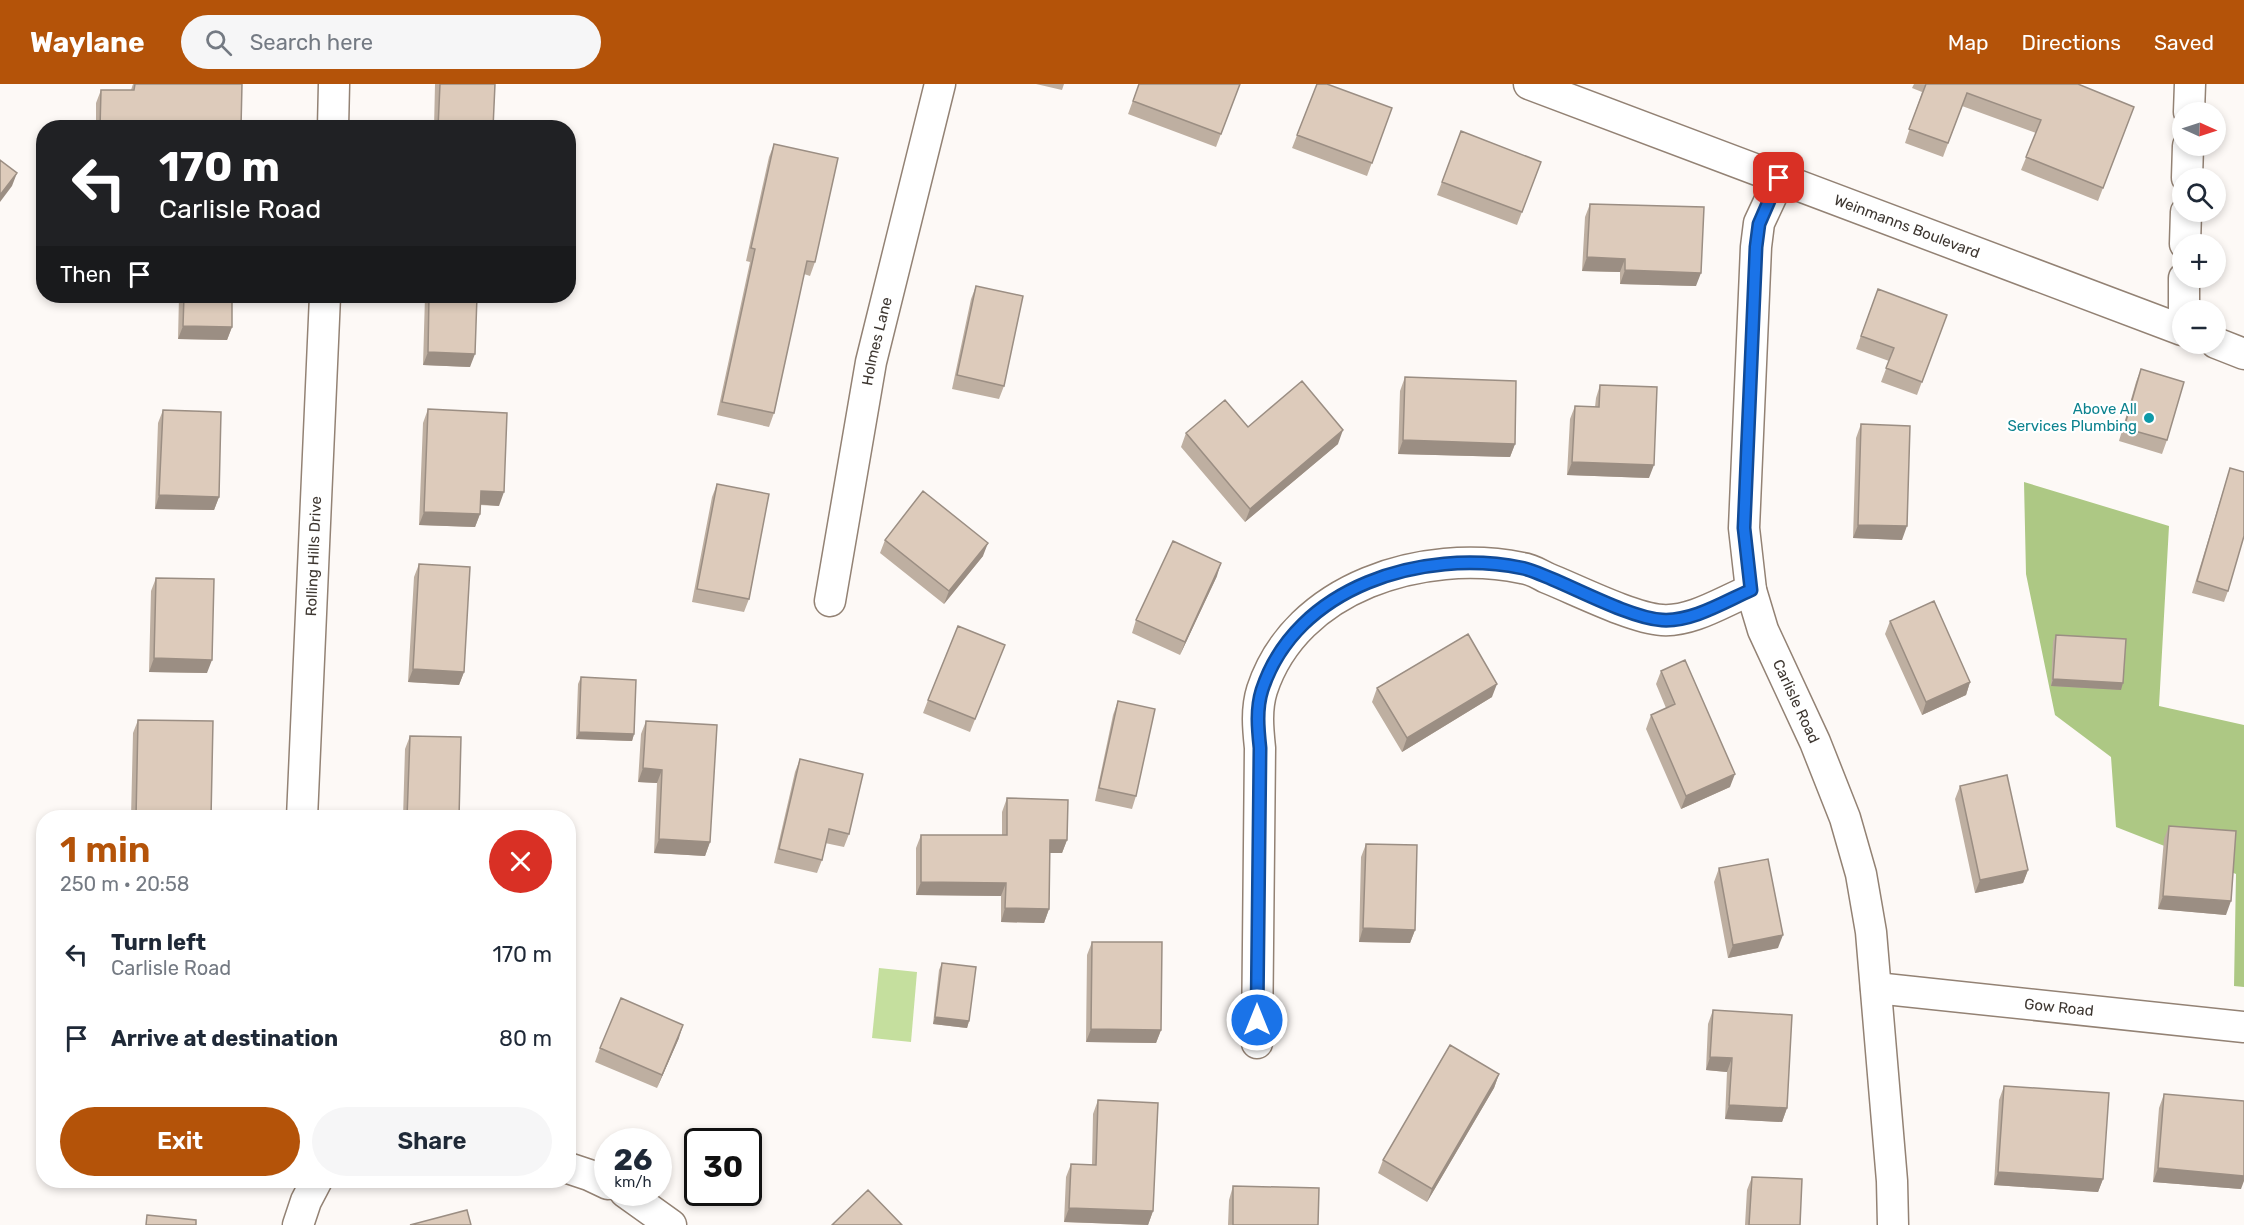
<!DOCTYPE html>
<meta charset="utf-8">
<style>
body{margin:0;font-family:Rubik,sans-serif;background:#f6f6f7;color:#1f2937;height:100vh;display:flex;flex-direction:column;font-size:22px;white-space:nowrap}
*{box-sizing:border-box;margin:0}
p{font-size:20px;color:#747a83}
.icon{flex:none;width:33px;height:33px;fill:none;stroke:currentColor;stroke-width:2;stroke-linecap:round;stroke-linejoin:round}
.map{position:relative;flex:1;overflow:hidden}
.panel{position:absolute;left:36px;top:726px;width:540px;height:378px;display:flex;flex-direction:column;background:#fff;border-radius:24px;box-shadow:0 3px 9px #0003}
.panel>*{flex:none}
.top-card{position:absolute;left:36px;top:36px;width:540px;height:183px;border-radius:24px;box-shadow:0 3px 9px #0003;background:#202124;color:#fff;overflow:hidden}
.needle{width:39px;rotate:93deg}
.controls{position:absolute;left:2172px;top:18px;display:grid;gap:12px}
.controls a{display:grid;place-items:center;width:54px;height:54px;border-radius:50%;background:#fff;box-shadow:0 3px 9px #0003;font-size:30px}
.speed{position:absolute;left:594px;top:1044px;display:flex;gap:12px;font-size:30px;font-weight:700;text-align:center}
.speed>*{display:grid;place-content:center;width:78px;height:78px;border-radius:50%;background:#fff;box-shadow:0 3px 9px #0003;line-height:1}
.speed small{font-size:15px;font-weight:400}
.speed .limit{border:3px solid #111;border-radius:9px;background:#fff;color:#111}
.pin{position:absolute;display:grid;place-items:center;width:51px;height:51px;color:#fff;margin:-26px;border-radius:12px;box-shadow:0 3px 9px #0006}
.me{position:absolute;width:66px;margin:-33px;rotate:0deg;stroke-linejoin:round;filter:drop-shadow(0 0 4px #0008)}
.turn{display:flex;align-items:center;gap:21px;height:126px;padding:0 24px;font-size:27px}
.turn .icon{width:78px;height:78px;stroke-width:2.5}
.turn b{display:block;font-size:42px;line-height:51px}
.then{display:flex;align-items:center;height:57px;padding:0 24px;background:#0003;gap:12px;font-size:22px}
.round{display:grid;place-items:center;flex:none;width:63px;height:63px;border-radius:32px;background:#f6f6f7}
.overview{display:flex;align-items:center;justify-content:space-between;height:102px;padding:0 24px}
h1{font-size:36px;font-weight:600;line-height:45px;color:#b45309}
.action{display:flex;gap:12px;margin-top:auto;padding:12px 24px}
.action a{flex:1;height:69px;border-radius:36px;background:#b45309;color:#fff;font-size:24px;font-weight:600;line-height:69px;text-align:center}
.action a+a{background:#f6f6f7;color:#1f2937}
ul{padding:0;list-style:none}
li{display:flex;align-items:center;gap:18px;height:84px;padding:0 24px}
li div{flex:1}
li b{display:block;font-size:22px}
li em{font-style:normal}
header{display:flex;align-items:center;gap:36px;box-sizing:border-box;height:84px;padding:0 30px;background:#b45309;color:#fff}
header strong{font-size:28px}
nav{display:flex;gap:33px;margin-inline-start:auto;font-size:21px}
.search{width:420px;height:54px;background:#f6f6f7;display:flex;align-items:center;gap:15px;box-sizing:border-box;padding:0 21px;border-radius:33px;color:#747a83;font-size:22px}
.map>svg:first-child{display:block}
.green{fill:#c5df9e}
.forest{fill:#adc884}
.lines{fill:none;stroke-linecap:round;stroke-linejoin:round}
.street-casing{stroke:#938274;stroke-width:33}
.street{stroke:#fff;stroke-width:30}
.wall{fill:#beafa1}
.shaded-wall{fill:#9b8e83}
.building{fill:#ddcbbb;stroke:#9b8e83;stroke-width:1.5}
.route-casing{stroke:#114b97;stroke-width:15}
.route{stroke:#1a73e8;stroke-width:10}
.culture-dot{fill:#0f9aa8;stroke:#fff;stroke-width:2}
.labels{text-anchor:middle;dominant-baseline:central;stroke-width:4.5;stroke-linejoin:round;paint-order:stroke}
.street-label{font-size:15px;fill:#3d3630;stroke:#fff}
.culture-label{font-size:15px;fill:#0d838f;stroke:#fff;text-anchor:end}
</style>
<header>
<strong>Waylane</strong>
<div class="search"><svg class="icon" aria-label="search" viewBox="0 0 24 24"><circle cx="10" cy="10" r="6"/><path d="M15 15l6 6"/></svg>Search here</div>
<nav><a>Map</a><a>Directions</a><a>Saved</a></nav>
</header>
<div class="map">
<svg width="2244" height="1141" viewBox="0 0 2244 1141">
<rect width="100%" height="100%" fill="#fdf9f6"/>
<path class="green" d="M879,884L917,888L911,958L872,954Z"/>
<path class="forest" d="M2024,398L2169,442L2159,622L2244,641V903L2234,902L2236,790L2116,743L2111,673L2055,631L2026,490Z"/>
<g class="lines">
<g class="street-casing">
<g id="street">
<path id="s1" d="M1529,0L2182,246"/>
<path d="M2189,28L2190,0"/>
<path d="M333,44L334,0"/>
<path id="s2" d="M1780,94L1759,139L1756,163L1744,444L1751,506L1763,546L1815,658L1845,734L1861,790L1871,848L1892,1097L1893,1141"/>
<path d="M2187,94L2188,62"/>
<path d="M2185,160L2186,128"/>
<path d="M2184,226V194"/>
<path d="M2216,259L2244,270"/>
<path id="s3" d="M830,517L871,278L940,0"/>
<path id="s4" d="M302,734L325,212"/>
<path id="s5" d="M1876,904L2244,943"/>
<path d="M1257,959L1260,664C1258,645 1256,625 1262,606C1296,502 1424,464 1522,484C1531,485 1539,490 1547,494C1577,506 1632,534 1662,536C1692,538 1724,517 1751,506"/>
<path d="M568,1084L589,1091L608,1100"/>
<path d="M625,1108L671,1141"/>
<path d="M298,1141L306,1117L317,1096"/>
</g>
</g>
<use href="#street" class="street"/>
</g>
<path class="wall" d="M133,0H242L241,44H96V19L101,6H131Z
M435,0H495L493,44H434Z
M1036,0H1064L1062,6Z
M1139,0H1240L1216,63L1128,30Z
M1317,0L1392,24L1367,92L1292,64Z
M1914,0H2078L2134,23L2098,117L2021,86L2036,49L1962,22L1943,73L1905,59L1922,8L1912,4Z
M1461,47L1541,78L1517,141L1437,111Z
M774,60L815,178L810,192L804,190L774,329L769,343L717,331L750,178L746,177L769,73Z
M1590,120L1696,202L1620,200V188L1582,187L1585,133Z
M976,202L1004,302L999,315L952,305L971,215Z
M1878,205L1947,231L1917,311L1881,298L1889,277L1856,265Z
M179,212H232V243L227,256L178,255Z
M425,212H477L470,283L423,281Z
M2141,285L2167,356L2162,370L2119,357L2136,298Z
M1405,293L1515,360L1510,373L1398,370L1400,307Z
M1600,301L1649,394L1567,391L1570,335L1575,322L1595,323L1596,314Z
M428,325L499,422L480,421V430L475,443L419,441L423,339Z
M163,326L219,413L214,426L155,425L158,339Z
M1861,340L1902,456L1853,454L1856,354Z
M1248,343L1338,360L1245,438L1181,363L1186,349Z
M2230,384L2228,507L2224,518L2192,509Z
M717,400L749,515L744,528L692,518L712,413Z
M885,456L983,472L944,520L880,469Z
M419,480L464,588L459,601L408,598L414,493Z
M1217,492L1180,571L1132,549L1136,536Z
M156,494L207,589L149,588L151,507Z
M1890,537L1970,598L1966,611L1922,631L1885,550Z
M2056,551L2121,606L2051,602L2053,557Z
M1005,561L970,648L923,629L928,616Z
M1661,587L1730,703L1681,725L1646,645L1651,631L1666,624L1656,600Z
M581,593L634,650L632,657L576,655L578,600Z
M1377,604L1492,613L1402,668L1372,618Z
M1118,617L1136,712L1132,725L1095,717L1113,631Z
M138,636L211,734H131L133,649Z
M646,637L710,758L705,772L654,769L657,699L638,698L641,650Z
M410,652L459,734H403L405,665Z
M800,675L849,750L844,763L825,759L822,776L817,789L774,779L795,688Z
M1960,702L2028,786L2023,799L1975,809L1955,715Z
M1007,714L1067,756L1062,769H1050L1049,825L1044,839L1001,838V812L916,811V764L921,751H1002V728Z
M2169,742L2226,831L2158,825L2164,755Z
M1366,760L1415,846L1410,859L1359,858L1361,773Z
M1719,784L1778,864L1728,874L1714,798Z
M1092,858L1161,946L1156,959L1086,958L1087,871Z
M942,879L969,937L967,944L933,940L939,886Z
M1713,926L1787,1024L1782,1038L1725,1035L1727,988L1706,986L1708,940Z
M679,954L657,1004L595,978L600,964Z
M1499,990L1494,1004L1427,1118L1378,1089L1383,1076Z
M2004,1002L2103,1095L2098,1108L1994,1101L1999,1016Z
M2164,1010L2241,1105L2153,1098L2159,1024Z
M1098,1016L1153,1127L1148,1141L1064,1138L1066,1093L1071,1080L1092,1081L1093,1030Z
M1752,1093L1800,1141H1745L1747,1106Z
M1233,1102L1318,1141H1228L1229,1116Z"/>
<path class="shaded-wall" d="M17,89L12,102L0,118V111Z
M1587,173L1625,175L1620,188L1582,187Z
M1625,186L1701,189L1696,202L1620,200Z
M183,242L232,243L227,256L178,255Z
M428,268L475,270L470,283L423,281Z
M1343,346L1338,360L1245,438L1250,425Z
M1403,356L1515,360L1510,373L1398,370Z
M1572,378L1654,381L1649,394L1567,391Z
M481,407L504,408L499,422L476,420Z
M159,411L219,413L214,426L155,425Z
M424,428L480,430L475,443L419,441Z
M1858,441L1907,442L1902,456L1853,454Z
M988,459L983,472L944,520L949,507Z
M1221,479L1217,492L1180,571L1185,558Z
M154,574L212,576L207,589L149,588Z
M413,585L464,588L459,601L408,598Z
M2053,595L2123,599L2121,606L2051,602Z
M1970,598L1966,611L1922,631L1926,618Z
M1497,600L1492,613L1402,668L1407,654Z
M579,648L634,650L632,657L576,655Z
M643,684L662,686L657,699L638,698Z
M1735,690L1730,703L1681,725L1686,712Z
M659,755L710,758L705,772L654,769Z
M1050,756H1067L1062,769H1045Z
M2028,786L2023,799L1975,809L1980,796Z
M921,798L1006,799L1001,812L916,811Z
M2163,812L2231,817L2226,831L2158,825Z
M1005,824L1049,825L1044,839L1001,838Z
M1363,844L1415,846L1410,859L1359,858Z
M1783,851L1778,864L1728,874L1733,861Z
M935,933L969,937L967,944L933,940Z
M683,941L679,954L657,1004L662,991Z
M1091,945L1161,946L1156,959L1086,958Z
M1710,973L1732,974L1727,988L1706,986Z
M1499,990L1494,1004L1427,1118L1432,1105Z
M1729,1021L1787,1024L1782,1038L1725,1035Z
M2158,1084L2244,1092V1097L2241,1105L2153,1098Z
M1998,1088L2103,1095L2098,1108L1994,1101Z
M1069,1124L1153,1127L1148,1141L1064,1138Z"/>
<path class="building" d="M135,0H242L241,44H100L101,6H134Z
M440,0H495L493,44H438Z
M1139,0H1240L1221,50L1133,17Z
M1317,0H1327L1392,24L1372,79L1297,51Z
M1926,0H2078L2134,23L2103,104L2026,73L2041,36L1967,9L1948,59L1909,45Z
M1461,47L1541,78L1522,128L1442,98Z
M774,60L838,74L815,178L807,177L774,329L722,318L755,165L751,164Z
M0,76L17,89L0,111Z
M1590,120L1704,123L1701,189L1625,186V175L1587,173Z
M976,202L1023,212L1004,302L957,291Z
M1878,205L1947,231L1922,298L1886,284L1894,264L1861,252Z
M184,212H232V243L183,242Z
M429,212H477L475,270L428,268Z
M2141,285L2184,298L2167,356L2124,344Z
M1405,293L1516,297L1515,360L1403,356Z
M1302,297L1343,346L1250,425L1186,349L1225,316L1248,343Z
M1600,301L1657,303L1654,381L1572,378L1575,322L1599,323Z
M428,325L507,329L504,408L481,407L480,430L424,428Z
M163,326L221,328L219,413L159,411Z
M1861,340L1910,342L1907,442L1858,441Z
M2230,384L2244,388V452L2228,507L2197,497Z
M717,400L769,410L749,515L697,505Z
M923,407L988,459L949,507L885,456Z
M1173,457L1221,479L1185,558L1136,536Z
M419,480L470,483L464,588L413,585Z
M156,494L214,495L212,576L154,574Z
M1934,517L1970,598L1926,618L1890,537Z
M958,542L1005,561L975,635L928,616Z
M1468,550L1497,600L1407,654L1377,604Z
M2056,551L2126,555L2123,599L2053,595Z
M1685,576L1735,690L1686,712L1651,631L1675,620L1661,587Z
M581,593L636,596L634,650L579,648Z
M1118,617L1155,625L1136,712L1099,704Z
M138,636L213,637L211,734H136Z
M646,637L717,641L710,758L659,755L662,686L643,684Z
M410,652L461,653L459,734H407Z
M800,675L863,690L849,750L829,745L822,776L779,765Z
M2007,691L2028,786L1980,796L1960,702Z
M1007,714L1068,716L1067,756H1050L1049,825L1005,824L1006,799L921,798V751H1007Z
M2169,742L2236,747L2231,817L2163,812Z
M1366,760L1417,761L1415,846L1363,844Z
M1768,775L1783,851L1733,861L1719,784Z
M1092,858H1162L1161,946L1091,945Z
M942,879L976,883L969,937L935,933Z
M621,914L683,941L662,991L600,964Z
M1713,926L1792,931L1787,1024L1729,1021L1732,974L1710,973Z
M1450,961L1499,990L1432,1105L1383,1076Z
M2004,1002L2109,1009L2103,1095L1998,1088Z
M2164,1010L2244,1017V1092L2158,1084Z
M1098,1016L1158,1019L1153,1127L1069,1124L1071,1080L1096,1081Z
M1752,1093L1802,1095L1800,1141H1749Z
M1233,1102L1319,1104L1318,1141H1233Z
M868,1106L902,1141H832Z
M467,1126L471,1141H410Z
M147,1131L196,1136V1141H146Z"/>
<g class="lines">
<g class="route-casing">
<path id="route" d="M1257,936L1260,664C1258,645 1256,625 1262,606C1296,502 1423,464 1522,484C1532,486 1542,491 1552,495C1581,507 1632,534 1662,536C1692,538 1724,518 1751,506L1744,444L1756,163L1759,140L1779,94"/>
</g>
<use href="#route" class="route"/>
</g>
<circle class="culture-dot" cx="2149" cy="334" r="6"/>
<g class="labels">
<g class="street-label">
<text stroke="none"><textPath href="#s1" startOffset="404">Weinmanns Boulevard</textPath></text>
<text stroke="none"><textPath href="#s3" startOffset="264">Holmes Lane</textPath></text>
<text stroke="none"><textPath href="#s4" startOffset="262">Rolling Hills Drive</textPath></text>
<text stroke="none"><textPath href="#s2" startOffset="538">Carlisle Road</textPath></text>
<text stroke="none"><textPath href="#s5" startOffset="184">Gow Road</textPath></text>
</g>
<g class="culture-label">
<text x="2137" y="325">Above All<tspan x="2137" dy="17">Services Plumbing</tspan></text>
</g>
</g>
</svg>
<div class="controls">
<a><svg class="needle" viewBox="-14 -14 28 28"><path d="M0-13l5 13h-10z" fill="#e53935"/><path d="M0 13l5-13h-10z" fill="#747a83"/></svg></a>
<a><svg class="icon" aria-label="search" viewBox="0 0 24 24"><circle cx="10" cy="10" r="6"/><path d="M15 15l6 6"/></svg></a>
<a>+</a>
<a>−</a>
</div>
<div class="speed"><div>26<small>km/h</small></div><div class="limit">30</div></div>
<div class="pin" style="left:1779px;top:94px;background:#d93025"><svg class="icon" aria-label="arrive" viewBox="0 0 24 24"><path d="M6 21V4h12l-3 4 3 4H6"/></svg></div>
<svg class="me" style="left:1257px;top:936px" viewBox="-20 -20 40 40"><circle r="17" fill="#1a73e8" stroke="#fff" stroke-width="3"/><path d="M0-11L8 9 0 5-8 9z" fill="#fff"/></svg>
<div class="top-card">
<div class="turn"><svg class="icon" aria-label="left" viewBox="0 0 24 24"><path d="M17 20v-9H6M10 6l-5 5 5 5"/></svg><div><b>170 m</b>Carlisle Road</div></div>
<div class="then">Then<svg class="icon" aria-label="arrive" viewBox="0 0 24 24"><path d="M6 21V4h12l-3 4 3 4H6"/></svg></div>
</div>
<section class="panel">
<div class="overview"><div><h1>1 min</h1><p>250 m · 20:58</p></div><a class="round" style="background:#d93025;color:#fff"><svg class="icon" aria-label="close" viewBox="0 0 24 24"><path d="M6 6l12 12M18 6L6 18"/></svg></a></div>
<ul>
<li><svg class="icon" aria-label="left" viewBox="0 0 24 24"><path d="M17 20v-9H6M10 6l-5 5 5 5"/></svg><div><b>Turn left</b><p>Carlisle Road</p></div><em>170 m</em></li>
<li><svg class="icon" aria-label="arrive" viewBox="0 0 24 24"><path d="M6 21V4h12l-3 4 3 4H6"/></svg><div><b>Arrive at destination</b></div><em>80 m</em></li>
</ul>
<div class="action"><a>Exit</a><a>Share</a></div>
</section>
</div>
